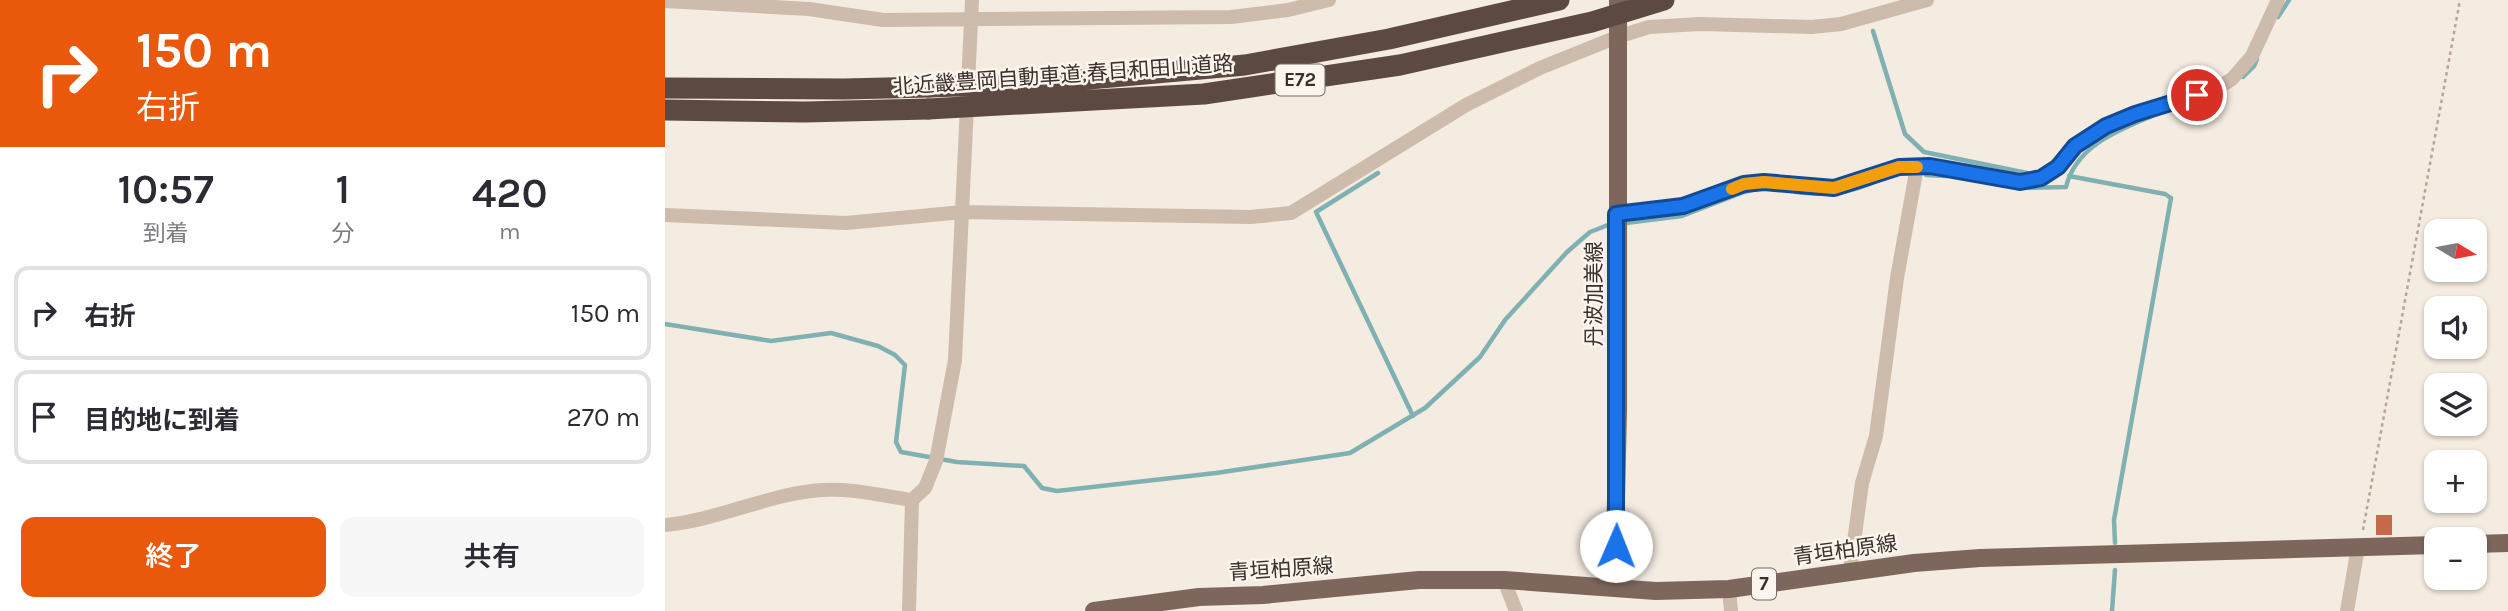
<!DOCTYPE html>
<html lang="ja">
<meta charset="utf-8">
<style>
body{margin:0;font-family:Karla,"Noto Sans JP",sans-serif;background:#f7f7f7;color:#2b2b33;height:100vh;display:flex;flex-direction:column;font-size:26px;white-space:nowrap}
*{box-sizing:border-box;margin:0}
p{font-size:23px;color:#7c7c81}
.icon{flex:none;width:38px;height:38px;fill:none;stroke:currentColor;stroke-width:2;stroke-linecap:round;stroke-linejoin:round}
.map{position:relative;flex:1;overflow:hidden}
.drawer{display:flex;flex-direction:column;background:#fff;width:665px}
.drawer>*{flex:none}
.hud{background:#ea580c;color:#fff;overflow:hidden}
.needle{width:46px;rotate:100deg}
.controls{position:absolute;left:1759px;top:219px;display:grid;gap:14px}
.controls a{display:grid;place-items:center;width:63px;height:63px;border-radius:14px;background:#fff;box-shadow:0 2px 5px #0004;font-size:35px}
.pin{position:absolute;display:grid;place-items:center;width:60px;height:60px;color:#fff;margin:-30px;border:4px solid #fff;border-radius:50%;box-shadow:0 2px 7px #0007}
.me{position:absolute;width:77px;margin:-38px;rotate:1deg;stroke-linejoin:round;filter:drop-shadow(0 0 5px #0008)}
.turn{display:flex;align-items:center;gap:24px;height:147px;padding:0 21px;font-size:32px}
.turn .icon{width:91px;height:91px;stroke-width:2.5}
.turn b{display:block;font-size:49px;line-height:60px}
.eta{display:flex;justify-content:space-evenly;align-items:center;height:119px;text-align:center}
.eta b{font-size:42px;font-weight:600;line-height:49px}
.primary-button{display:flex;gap:14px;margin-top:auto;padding:14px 21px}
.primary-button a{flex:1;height:80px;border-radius:14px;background:#ea580c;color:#fff;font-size:28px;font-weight:600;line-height:80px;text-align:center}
.primary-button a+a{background:#f7f7f7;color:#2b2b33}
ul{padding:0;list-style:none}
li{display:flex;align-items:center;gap:21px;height:94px;margin:0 14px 10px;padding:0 7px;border:4px solid #e1e1e2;border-radius:14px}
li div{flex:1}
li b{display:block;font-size:26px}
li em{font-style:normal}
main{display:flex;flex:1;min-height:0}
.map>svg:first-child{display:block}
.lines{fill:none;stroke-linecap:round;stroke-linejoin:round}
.stream{stroke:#7fb0b2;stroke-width:4.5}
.building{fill:#c8694b}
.path{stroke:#b9a596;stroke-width:2.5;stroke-dasharray:3.5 3.5;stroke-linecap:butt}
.minor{stroke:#cdbbac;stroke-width:14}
.major{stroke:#7d675c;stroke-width:18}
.highway{stroke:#5c4a42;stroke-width:21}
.highway-bridge{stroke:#5c4a42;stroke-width:21}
.route-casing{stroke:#114b97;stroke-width:18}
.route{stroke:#1a73e8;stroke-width:12}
.slow{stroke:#f59e0b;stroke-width:12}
.labels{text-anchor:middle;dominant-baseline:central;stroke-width:5;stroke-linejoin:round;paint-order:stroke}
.shield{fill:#fbf5ee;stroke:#756b66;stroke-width:2}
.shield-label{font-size:19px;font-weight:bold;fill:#3b302b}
.street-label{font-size:21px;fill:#3b302b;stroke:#fbf5ee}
</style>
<main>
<section class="drawer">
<div class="hud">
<div class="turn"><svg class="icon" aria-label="right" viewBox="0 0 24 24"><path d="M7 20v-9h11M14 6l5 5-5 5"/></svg><div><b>150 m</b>右折</div></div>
</div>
<div class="eta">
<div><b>10:57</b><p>到着</p></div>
<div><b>1</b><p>分</p></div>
<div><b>420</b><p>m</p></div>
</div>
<ul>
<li><svg class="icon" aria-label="right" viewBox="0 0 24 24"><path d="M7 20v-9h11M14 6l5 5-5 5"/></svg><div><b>右折</b></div><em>150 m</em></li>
<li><svg class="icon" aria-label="arrive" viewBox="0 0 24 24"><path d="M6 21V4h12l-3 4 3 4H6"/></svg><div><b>目的地に到着</b></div><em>270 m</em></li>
</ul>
<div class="primary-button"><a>終了</a><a>共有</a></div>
</section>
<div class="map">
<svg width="1843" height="611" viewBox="0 0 1843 611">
<rect width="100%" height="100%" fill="#f4ebe1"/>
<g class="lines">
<path class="stream" d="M1613,17L1624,0
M1208,31L1240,134L1259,152L1362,173
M1578,77L1589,66L1592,59
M713,173L651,212L748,416
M1261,175L1282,176
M1404,176L1500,194L1506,198L1449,520L1450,543
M1352,188L1401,187C1411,146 1452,131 1487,116
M1131,192C1165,196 1183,194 1214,180
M961,223L1017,216L1079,192L1091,189
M0,324L106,341L166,333L213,346L230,355L240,365L231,442L236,452L292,462L359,466L377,488L392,491L551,473L685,453L760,408L815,357L840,320L902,252L925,232L943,225
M1447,611L1450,570"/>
</g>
<path class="building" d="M1711,515H1727V535H1711Z"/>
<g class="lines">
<path class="path" d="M1698,530L1795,0"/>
<path class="minor" d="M0,1L144,9L218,20L566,17L623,10L664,0
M951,214L1018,206L1079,184L1099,182L1169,188L1234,167L1264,166L1355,182L1376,178L1393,167L1410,146L1441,126L1470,114L1548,91L1567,79L1587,56L1613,0
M0,215L181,223L298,212L585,217L626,213L801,105L875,68L952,37L984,27L1035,24L1147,27L1176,24L1262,0
M0,525C54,520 106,493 157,490C187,488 218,496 247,500
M1185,571L1197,483L1211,436L1232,278L1252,167
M839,580L851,611
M1064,589L1066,611
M244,611L247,500L260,488L271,461L290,360L307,0
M1682,611L1693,547"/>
<path class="major" d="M1810,544L1843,543
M949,588L953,410V0
M429,611L534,597L598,595L754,580H839L991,591L1064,589L1249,563L1315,558L1771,545"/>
<path class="highway" d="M0,88L179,89L264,87
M0,110L140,112L263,109"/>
<path class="highway-bridge" d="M264,87L380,83L580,65L724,39L894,0
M263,109L539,94L735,65L927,22L999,0"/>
</g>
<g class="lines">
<g class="route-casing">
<path id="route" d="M951,546V214L1018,206L1079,184L1099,182L1169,188L1234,167L1265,166L1355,182L1376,178L1393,167L1410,146L1441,126L1470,114L1532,95"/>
</g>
<use href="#route" class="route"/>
<path class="slow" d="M1067,189L1079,184L1099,182L1169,188L1234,167H1252"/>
</g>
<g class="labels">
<g class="shield">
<rect x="610.5" y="64.5" width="49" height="31" rx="5"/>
<rect x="1087" y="568.5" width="24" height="31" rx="5"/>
</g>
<g class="shield-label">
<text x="635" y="80">E72</text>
<text x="1099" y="584">7</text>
</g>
<g class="street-label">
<text transform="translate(398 75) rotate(-4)">北近畿豊岡自動車道;春日和田山道路</text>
<text transform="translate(929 294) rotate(-90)">丹波加美線</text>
<text transform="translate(1180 550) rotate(-8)">青垣柏原線</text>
<text transform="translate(616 569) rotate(-4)">青垣柏原線</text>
</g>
</g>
</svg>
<div class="controls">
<a><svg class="needle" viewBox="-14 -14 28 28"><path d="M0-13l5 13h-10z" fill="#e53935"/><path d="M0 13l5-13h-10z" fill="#7c7c81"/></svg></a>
<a><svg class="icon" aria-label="sound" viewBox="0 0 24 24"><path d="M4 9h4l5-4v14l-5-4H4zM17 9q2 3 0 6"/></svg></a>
<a><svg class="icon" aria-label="layers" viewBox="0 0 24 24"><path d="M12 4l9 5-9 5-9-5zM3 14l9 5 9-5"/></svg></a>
<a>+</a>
<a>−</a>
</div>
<div class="pin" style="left:1532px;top:95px;background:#d93025"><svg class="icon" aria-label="arrive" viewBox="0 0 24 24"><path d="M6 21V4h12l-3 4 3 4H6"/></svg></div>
<svg class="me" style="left:951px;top:546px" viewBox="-20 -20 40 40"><circle r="19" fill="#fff"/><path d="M0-13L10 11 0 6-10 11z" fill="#1a73e8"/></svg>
</div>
</main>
